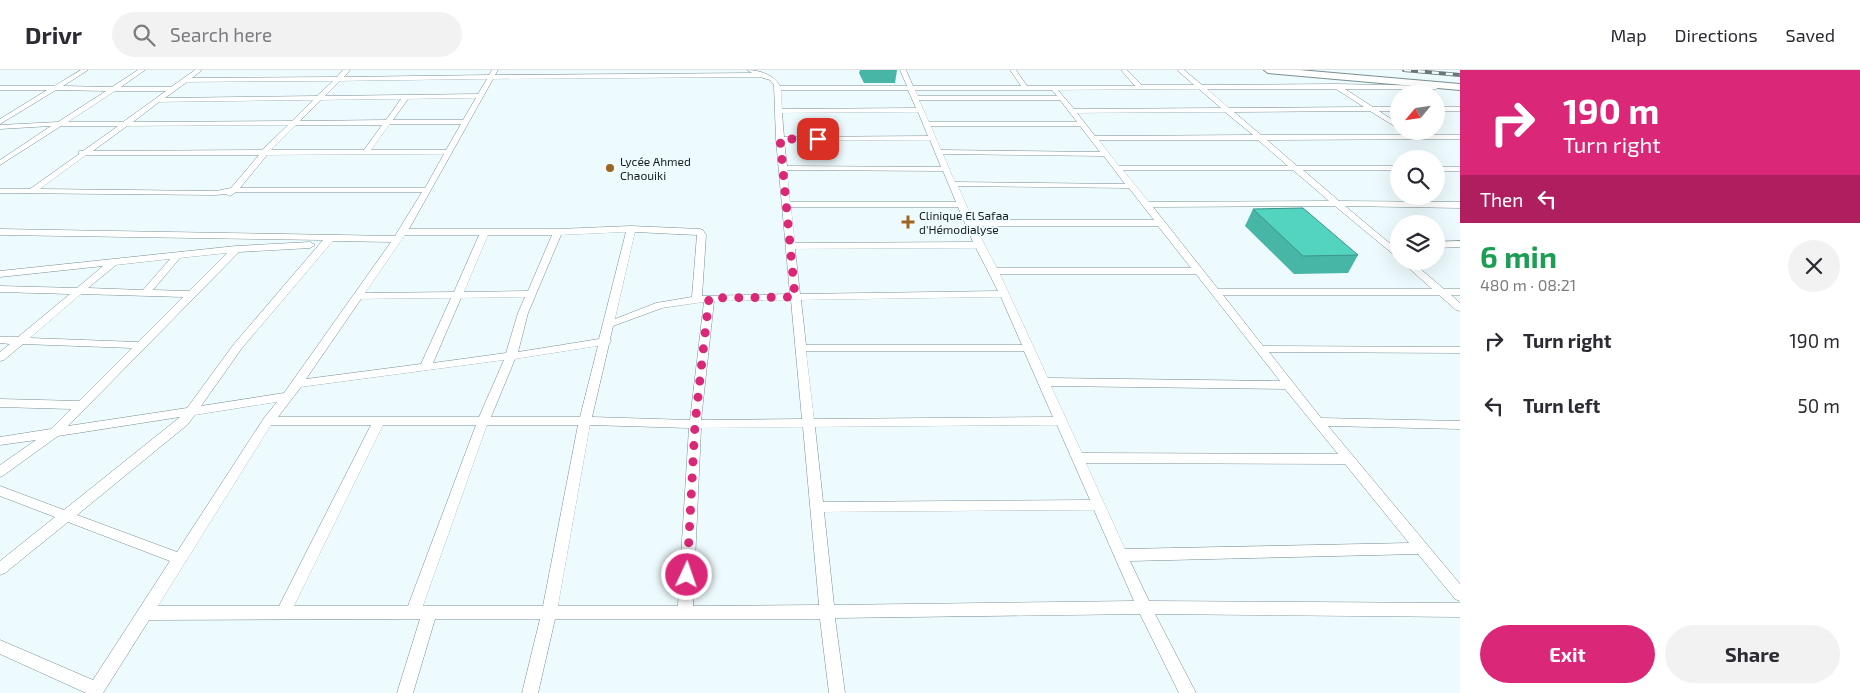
<!DOCTYPE html>
<meta charset="utf-8">
<style>
body{margin:0;font-family:"Exo 2",sans-serif;background:#f2f2f3;color:#2b2b33;height:100vh;display:flex;flex-direction:column;font-size:19px;white-space:nowrap}
*{box-sizing:border-box;margin:0}
p{font-size:16px;color:#7c7c81}
.icon{flex:none;width:28px;height:28px;fill:none;stroke:currentColor;stroke-width:2;stroke-linecap:round;stroke-linejoin:round}
.map{position:relative;flex:1;overflow:hidden}
.drawer{display:flex;flex-direction:column;background:#fff;width:400px}
.drawer>*{flex:none}
.hud{background:#db2777;color:#fff;overflow:hidden}
.needle{width:32px;rotate:241deg}
.tools{position:absolute;left:1390px;top:15px;display:grid;gap:10px}
.tools a{display:grid;place-items:center;width:55px;height:55px;border-radius:50%;background:#fff;box-shadow:0 5px 20px #0002;font-size:25px}
.pin{position:absolute;display:grid;place-items:center;width:42px;height:42px;color:#fff;margin:-21px;border-radius:10px;box-shadow:0 2px 8px #0006}
.me{position:absolute;width:55px;margin:-28px;rotate:3deg;stroke-linejoin:round;filter:drop-shadow(0 0 4px #0008)}
.turn{display:flex;align-items:center;gap:18px;height:105px;padding:0 20px;font-size:22px}
.turn .icon{width:65px;height:65px;stroke-width:2.5}
.turn b{display:block;font-size:35px;line-height:42px}
.then{display:flex;align-items:center;height:48px;padding:0 20px;background:#0003;gap:10px;font-size:19px}
.round{display:grid;place-items:center;flex:none;width:52px;height:52px;border-radius:26px;background:#f2f2f3}
.head{display:flex;align-items:center;justify-content:space-between;height:85px;padding:0 20px}
h1{font-size:30px;font-weight:700;line-height:38px;color:#1e9e55}
.action{display:flex;gap:10px;margin-top:auto;padding:10px 20px}
.action a{flex:1;height:58px;border-radius:30px;background:#db2777;color:#fff;font-size:20px;font-weight:700;line-height:58px;text-align:center}
.action a+a{background:#f2f2f3;color:#2b2b33}
ul{padding:0;list-style:none}
li{display:flex;align-items:center;gap:15px;height:65px;padding:0 20px}
li div{flex:1}
li b{display:block;font-size:19px}
li em{font-style:normal}
header{display:flex;align-items:center;gap:30px;box-sizing:border-box;height:70px;padding:0 25px;background:#fff;border-bottom:1px solid #e1e1e2}
header strong{font-size:24px}
nav{display:flex;gap:28px;margin-inline-start:auto;font-size:18px}
.search{width:350px;height:45px;background:#f2f2f3;display:flex;align-items:center;gap:12px;box-sizing:border-box;padding:0 18px;border-radius:28px;color:#7c7c81;font-size:19px}
main{display:flex;flex:1;min-height:0}
.map>svg:first-child{display:block}
.lines{fill:none;stroke-linecap:round;stroke-linejoin:round}
.street-casing{stroke:#7a8e91;stroke-width:1}
.secondary-casing{stroke:#7a8e91;stroke-width:2}
.street{fill:#fff;fill-rule:evenodd}
.secondary{fill:#fff;fill-rule:evenodd}
.rail-casing{stroke:#6c7678;stroke-width:4}
.rail{stroke:#eefbfe;stroke-width:2.5;stroke-dasharray:7;stroke-linecap:butt}
.wall{fill:#47b6a6}
.building{fill:#53d4c1;stroke:#3a9487}
.route{stroke:#db2777;stroke-width:9;stroke-dasharray:0 16.2}
.poi-dot{fill:#9d6422;stroke:#eefbfe;stroke-width:2}
.labels{text-anchor:middle;dominant-baseline:central;stroke-width:4;stroke-linejoin:round;paint-order:stroke}
.far-poi-label{font-size:12px;fill:#171e20;stroke:#eefbfe;text-anchor:start}
</style>
<header>
<strong>Drivr</strong>
<div class="search"><svg class="icon" aria-label="search" viewBox="0 0 24 24"><circle cx="10" cy="10" r="6"/><path d="M15 15l6 6"/></svg>Search here</div>
<nav><a>Map</a><a>Directions</a><a>Saved</a></nav>
</header>
<main>
<div class="map">
<svg width="1460" height="623" viewBox="0 0 1460 623">
<rect width="100%" height="100%" fill="#eefbfe"/>
<g class="lines">
<g class="street-casing">
<path id="street" d="M81,0H88L63,16L112,17L138,0H145L121,17H171L195,0H202L192,8L337,7L343,0H350L344,7L489,5L492,0H498L495,5L752,3L747,0C760,0 774,5 780,16H907L900,0H906L913,16H1021L1010,0H1016L1027,16H1135L1121,0H1127L1142,15H1194L1177,0H1184L1202,15L1336,14L1438,16V18L1436,19H1345L1373,37H1399V41H1379L1399,54V59L1370,41L1234,42L1261,65H1460V69L1267,70L1297,96H1399V100H1303L1339,131L1460,132V138L1345,136L1399,181V189L1335,136L1153,137L1218,219H1432L1401,191H1411L1444,219H1460V225H1451L1460,233V241L1456,240L1439,225H1223L1263,276L1460,277V283L1269,282L1321,348L1460,351V359L1328,356L1460,514V531L1455,529L1418,484L1130,491L1149,531L1460,533V547L1155,544L1196,623H1179L1140,544L835,548L845,623H829L820,549H555L538,623H522L540,549H435L413,623H397L420,549L149,550L103,623H86L0,584V570L93,610L170,491L68,452L5,503L0,505V491L55,447L0,426V416L64,440L180,347L58,366L4,405L0,407V395L36,370L0,375V367L51,359L71,339L0,337V329L79,331L132,278L23,274L4,290L0,291V282L10,274L0,273V267H18L70,224L0,222V216L77,218L103,196L0,207V201L236,176L310,172L315,175L310,178L239,182L68,356L187,338L234,274L323,170L0,165V159L395,166L422,122H236L230,126L226,124L216,125L0,123V119H30L79,84V81H83L118,56H61L0,95V90L51,56L0,59V55L58,52L106,21L56,20L0,54V49L47,20H0V16H54ZM760,7L770,10L774,15L776,69L790,224L702,226L706,165L703,160L700,159L631,156L558,159H409L493,9ZM487,9L478,24L325,26L340,11ZM333,11L317,26L165,28L187,12ZM1199,19L1221,38L1074,39L1058,20ZM1207,19H1336L1364,37L1229,38ZM781,20H908L916,38L782,39ZM915,20H1052L1057,26H918ZM115,21H166L123,52H68ZM476,28L463,50H393L408,29ZM401,29L386,50L300,51L321,30ZM313,30L292,51L133,52L159,32ZM919,30H1060L1077,52H929ZM918,42L928,66L784,67L782,43ZM1225,42L1253,65L1095,66L1077,43ZM390,54H461L446,80H371ZM288,55L262,80L93,81L127,56ZM296,55H382L364,80H271ZM931,56H1080L1100,82L941,80ZM930,70L941,97L787,96L784,71ZM1099,70H1258L1288,96H1119ZM444,84L425,118H240L267,85ZM943,84L1104,86L1125,114L955,112ZM86,85H259L231,118L216,121L40,119ZM787,100L943,101L956,132H790ZM1123,100H1293L1329,131L1149,132ZM958,116L1129,118L1154,150H973ZM791,137H958L973,172L795,173ZM975,156H1158L1191,198H997ZM626,162L599,269L518,282L528,243L561,165ZM635,162L697,165L692,227L656,233L615,249ZM405,165H479L454,222L365,223ZM488,165H552L528,221L464,222ZM333,171L391,172L284,323L201,336L242,278ZM976,178L998,221L800,224L795,179ZM227,183L189,221L153,220L180,188ZM170,189L143,220L88,218L116,195ZM1000,204H1196L1280,311L1048,308ZM81,224L183,227L138,272L30,268ZM525,227L518,243L506,283L433,293L461,228ZM1001,227L1022,275H806L801,230ZM451,228L421,294L306,309L361,229ZM791,230L802,349L701,350L714,231ZM704,232L690,350L592,347L609,274L611,271L610,269L613,256L662,238ZM598,276L580,347H491L515,289ZM806,281H1024L1053,347L814,349ZM504,290L479,347H278L301,317ZM1051,316L1285,319L1338,384L1082,383ZM277,332L264,348L177,482L77,445L187,355L195,345ZM271,355H371L279,536H158ZM383,355H476L408,536H294ZM487,355H578L543,536H423ZM590,355L689,358L678,536H558ZM1057,355L1090,430L823,432L815,357ZM803,357L819,535L693,536L701,358ZM1086,393L1345,394L1409,473L1125,479ZM1094,440L1134,531L834,535L824,442Z
M1436,37H1460V41H1436Z
M1436,97H1460V101H1436Z
M1460,171V177L1436,178V172Z"/>
</g>
<g class="secondary-casing">
<path id="secondary" d="M1264,0H1299L1460,14V20L1268,3Z"/>
</g>
<use href="#street" class="street"/>
<use href="#secondary" class="secondary"/>
<g class="rail-casing">
<path id="rail" d="M1404,0L1460,5"/>
</g>
<use href="#rail" class="rail"/>
</g>
<path class="wall" d="M860,0H897L895,13H864L859,3Z
M1253,139L1358,185L1348,203L1294,204L1245,156Z"/>
<path class="building" d="M1303,138L1358,185L1303,186L1253,139Z"/>
<g class="lines">
<path class="route" d="M687,505L695,354L709,228L795,227L780,69H818"/>
</g>
<g class="poi-dot">
<circle cx="610" cy="98" r="5"/>
<path d="M905.5 144.5h5v5h5v5h-5v5h-5v-5h-5v-5h5z"/>
</g>
<g class="labels">
<g class="far-poi-label">
<text x="620" y="91">Lycée Ahmed<tspan x="620" dy="14">Chaouiki</tspan></text>
<text x="919" y="145">Clinique El Safaa<tspan x="919" dy="14">d'Hémodialyse</tspan></text>
</g>
</g>
</svg>
<div class="tools">
<a><svg class="needle" viewBox="-14 -14 28 28"><path d="M0-13l5 13h-10z" fill="#e53935"/><path d="M0 13l5-13h-10z" fill="#7c7c81"/></svg></a>
<a><svg class="icon" aria-label="search" viewBox="0 0 24 24"><circle cx="10" cy="10" r="6"/><path d="M15 15l6 6"/></svg></a>
<a><svg class="icon" aria-label="layers" viewBox="0 0 24 24"><path d="M12 4l9 5-9 5-9-5zM3 14l9 5 9-5"/></svg></a>
</div>
<div class="pin" style="left:818px;top:69px;background:#d93025"><svg class="icon" aria-label="arrive" viewBox="0 0 24 24"><path d="M6 21V4h12l-3 4 3 4H6"/></svg></div>
<svg class="me" style="left:687px;top:505px" viewBox="-20 -20 40 40"><circle r="17" fill="#db2777" stroke="#fff" stroke-width="3"/><path d="M0-11L8 9 0 5-8 9z" fill="#fff"/></svg>
</div>
<section class="drawer">
<div class="hud">
<div class="turn"><svg class="icon" aria-label="right" viewBox="0 0 24 24"><path d="M7 20v-9h11M14 6l5 5-5 5"/></svg><div><b>190 m</b>Turn right</div></div>
<div class="then">Then<svg class="icon" aria-label="left" viewBox="0 0 24 24"><path d="M17 20v-9H6M10 6l-5 5 5 5"/></svg></div>
</div>
<div class="head"><div><h1>6 min</h1><p>480 m · 08:21</p></div><a class="round"><svg class="icon" aria-label="close" viewBox="0 0 24 24"><path d="M6 6l12 12M18 6L6 18"/></svg></a></div>
<ul>
<li><svg class="icon" aria-label="right" viewBox="0 0 24 24"><path d="M7 20v-9h11M14 6l5 5-5 5"/></svg><div><b>Turn right</b></div><em>190 m</em></li>
<li><svg class="icon" aria-label="left" viewBox="0 0 24 24"><path d="M17 20v-9H6M10 6l-5 5 5 5"/></svg><div><b>Turn left</b></div><em>50 m</em></li>
</ul>
<div class="action"><a>Exit</a><a>Share</a></div>
</section>
</main>
